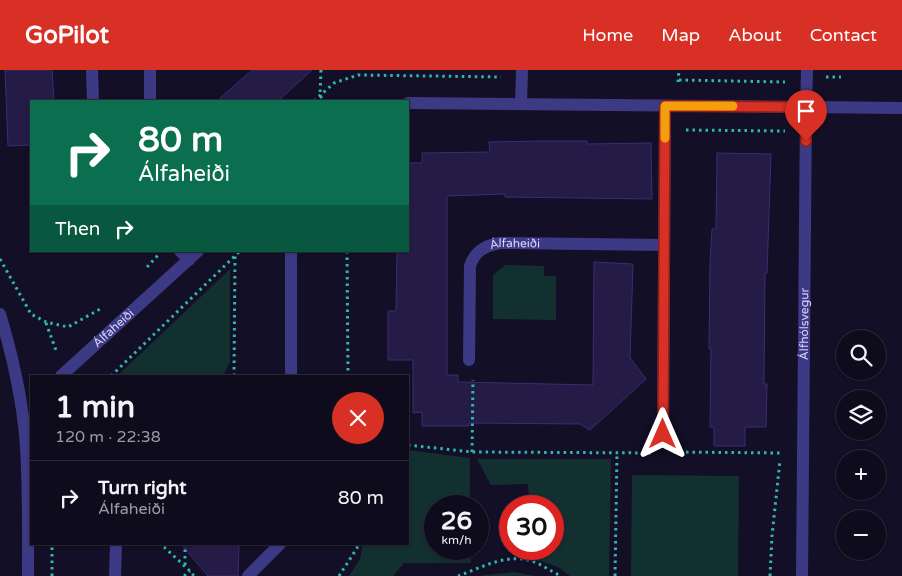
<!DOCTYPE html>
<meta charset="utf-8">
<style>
body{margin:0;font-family:"Varela Round",sans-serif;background:#1c1929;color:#f1f3f6;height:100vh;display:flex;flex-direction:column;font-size:19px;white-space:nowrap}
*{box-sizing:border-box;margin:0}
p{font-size:16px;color:#9b9ba3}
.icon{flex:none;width:28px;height:28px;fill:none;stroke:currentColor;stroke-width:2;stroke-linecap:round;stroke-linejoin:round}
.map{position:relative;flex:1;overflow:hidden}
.side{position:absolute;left:30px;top:305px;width:379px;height:170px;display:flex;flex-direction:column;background:#0e0b1c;border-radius:0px;box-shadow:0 1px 4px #0004,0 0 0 1px #2e2b3b}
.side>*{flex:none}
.top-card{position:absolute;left:30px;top:30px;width:379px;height:152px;border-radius:0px;box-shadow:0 1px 4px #0004,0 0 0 1px #2e2b3b;background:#0b6e4f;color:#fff;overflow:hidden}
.fabs{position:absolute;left:836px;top:260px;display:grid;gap:10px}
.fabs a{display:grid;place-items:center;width:50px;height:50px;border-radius:50%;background:#0e0b1c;box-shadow:0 1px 4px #0004,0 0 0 1px #2e2b3b;font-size:25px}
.speed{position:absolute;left:424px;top:425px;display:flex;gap:10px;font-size:25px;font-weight:700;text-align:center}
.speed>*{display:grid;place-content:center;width:65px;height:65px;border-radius:50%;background:#0e0b1c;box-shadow:0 1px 4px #0004,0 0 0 1px #2e2b3b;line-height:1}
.speed small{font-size:12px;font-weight:400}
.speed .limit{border:8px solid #d22;background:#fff;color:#111}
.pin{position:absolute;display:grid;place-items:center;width:42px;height:42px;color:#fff;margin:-51px -21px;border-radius:50% 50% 50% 0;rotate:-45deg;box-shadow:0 0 5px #0007}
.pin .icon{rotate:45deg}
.me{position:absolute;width:55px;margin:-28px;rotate:0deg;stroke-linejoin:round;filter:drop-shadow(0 0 4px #0008)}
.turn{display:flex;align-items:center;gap:18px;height:105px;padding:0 25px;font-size:22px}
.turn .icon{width:65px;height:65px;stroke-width:2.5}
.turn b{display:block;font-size:35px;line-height:42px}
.then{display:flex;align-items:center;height:48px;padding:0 25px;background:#0003;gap:10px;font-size:19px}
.round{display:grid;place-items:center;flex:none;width:52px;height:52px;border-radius:26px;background:#1c1929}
.summary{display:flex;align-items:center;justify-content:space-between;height:85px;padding:0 25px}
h1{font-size:30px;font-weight:700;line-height:38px}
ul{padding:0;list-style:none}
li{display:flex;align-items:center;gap:15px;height:75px;padding:0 25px;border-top:1px solid #2e2b3b}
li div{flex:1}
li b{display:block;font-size:19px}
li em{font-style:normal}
header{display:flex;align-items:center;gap:30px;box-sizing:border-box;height:70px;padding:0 25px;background:#d93025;color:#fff}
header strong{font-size:24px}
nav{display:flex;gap:28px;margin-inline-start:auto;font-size:18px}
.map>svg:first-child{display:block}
.green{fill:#12302f}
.building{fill:#241b47;stroke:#3b2d73}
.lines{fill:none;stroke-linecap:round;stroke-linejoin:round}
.path{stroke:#2fb8b0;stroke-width:3;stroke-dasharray:2.5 4;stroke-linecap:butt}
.service{stroke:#3d3a85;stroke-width:12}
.minor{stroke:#3d3a85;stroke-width:12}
.tertiary{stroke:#3d3a85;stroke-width:12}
.route-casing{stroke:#8d1f18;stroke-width:12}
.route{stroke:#d93025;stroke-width:9}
.slow{stroke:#f59e0b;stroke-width:9}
.labels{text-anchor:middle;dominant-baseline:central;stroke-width:4;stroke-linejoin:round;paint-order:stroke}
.street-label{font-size:12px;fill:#d9d4ff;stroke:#130f26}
</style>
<header>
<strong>GoPilot</strong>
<nav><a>Home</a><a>Map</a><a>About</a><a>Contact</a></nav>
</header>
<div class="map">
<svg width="902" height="506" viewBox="0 0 902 506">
<rect width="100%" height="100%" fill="#130f26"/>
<path class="green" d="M505,195L544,196V206H556V250L493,249V205Z
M230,199V292L223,306H117Z
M408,380L470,388V436H435V479H470L471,493H404L393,506H349L360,489L363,474H408Z
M477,389H611L609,506H570L558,497L535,489L529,483V479H552V436H529L528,414L491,415Z
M632,405L739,406L738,506H631Z
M515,502L535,506H480L485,505Z"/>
<path class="building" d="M5,0H52L54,31H31V75L8,76Z
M252,0H312L278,31H217Z
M540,71H587V74L651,73L652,129L505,127V124L447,126V305H458V312L593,315L594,192L633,194L630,288L646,309L590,360L580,354L469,353V356H422V342L413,343V290H388V241H396L397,181H408V93H422V83L490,82L489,72Z
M717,83L771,84L767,203H765L764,314H767L766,357H745V376H714V357H710L711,279H709L710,191L712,159H716Z
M181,474H239L238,506H208Z"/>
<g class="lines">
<path class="path" d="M321,0L320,25L323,31
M826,7H841
M679,10L785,12
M678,12L679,0
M314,31L334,13L358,5L501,7
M686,60L785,61
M347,181L348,306
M0,189L31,244L46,252L68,257L102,238
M147,197L160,183
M46,253L57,283
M111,306L240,181
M234,306L235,186
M408,375L472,382L654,383
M472,382L473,310
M673,382L781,383
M164,477L190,501L194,506
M185,495V474
M52,506V474
M184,506L190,501
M339,506L357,478L358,474
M458,506C483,497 510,481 537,493C545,497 553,502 561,506
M615,506L617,383
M770,506L772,466L780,390"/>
<path class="service" d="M92,0L93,31
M180,181L189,190
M291,181V306
M115,506L116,474
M248,506L280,474"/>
<g class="minor">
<path d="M150,31V0"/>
<path d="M521,34L522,0"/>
<path id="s1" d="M469,290L470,196C475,181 484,176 500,173L664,175"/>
<path d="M663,364L665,36"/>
<path id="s2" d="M802,506L806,37"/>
</g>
<g class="tertiary">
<path d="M408,33L902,38"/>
<path d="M806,37L807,0"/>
<path d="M0,244C12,284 21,323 25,364C29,411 28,459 28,506"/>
<path id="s3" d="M61,306L198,181"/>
</g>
</g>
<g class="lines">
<g class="route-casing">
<path id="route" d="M663,364L665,36L806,37V71"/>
</g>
<use href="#route" class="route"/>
<path class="slow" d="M665,68V36H733"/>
</g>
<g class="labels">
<g class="street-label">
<text stroke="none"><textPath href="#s1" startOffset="149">Álfaheiði</textPath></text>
<text stroke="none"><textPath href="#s2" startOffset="252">Álfhólsvegur</textPath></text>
<text stroke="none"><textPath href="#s3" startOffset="71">Álfaheiði</textPath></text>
</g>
</g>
</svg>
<div class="fabs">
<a><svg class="icon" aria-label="search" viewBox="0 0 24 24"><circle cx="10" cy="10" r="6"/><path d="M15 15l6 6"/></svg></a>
<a><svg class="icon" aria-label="layers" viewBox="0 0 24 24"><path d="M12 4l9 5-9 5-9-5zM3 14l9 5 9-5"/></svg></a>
<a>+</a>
<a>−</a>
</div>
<div class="speed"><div>26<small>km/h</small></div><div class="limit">30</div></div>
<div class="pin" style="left:806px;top:71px;background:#d93025"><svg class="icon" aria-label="arrive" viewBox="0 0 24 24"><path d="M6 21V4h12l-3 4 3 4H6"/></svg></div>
<svg class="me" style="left:663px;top:364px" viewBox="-20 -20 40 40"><path d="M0-17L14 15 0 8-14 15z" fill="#d93025" stroke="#fff" stroke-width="4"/></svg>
<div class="top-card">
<div class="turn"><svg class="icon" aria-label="right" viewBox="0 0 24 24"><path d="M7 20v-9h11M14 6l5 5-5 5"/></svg><div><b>80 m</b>Álfaheiði</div></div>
<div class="then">Then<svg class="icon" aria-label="right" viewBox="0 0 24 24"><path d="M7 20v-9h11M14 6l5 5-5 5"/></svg></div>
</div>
<section class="side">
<div class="summary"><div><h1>1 min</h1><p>120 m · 22:38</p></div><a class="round" style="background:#d93025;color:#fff"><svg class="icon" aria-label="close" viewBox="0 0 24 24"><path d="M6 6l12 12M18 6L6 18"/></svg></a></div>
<ul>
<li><svg class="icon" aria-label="right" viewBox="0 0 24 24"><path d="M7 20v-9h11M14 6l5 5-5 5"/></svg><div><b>Turn right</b><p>Álfaheiði</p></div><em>80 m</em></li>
</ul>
</section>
</div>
